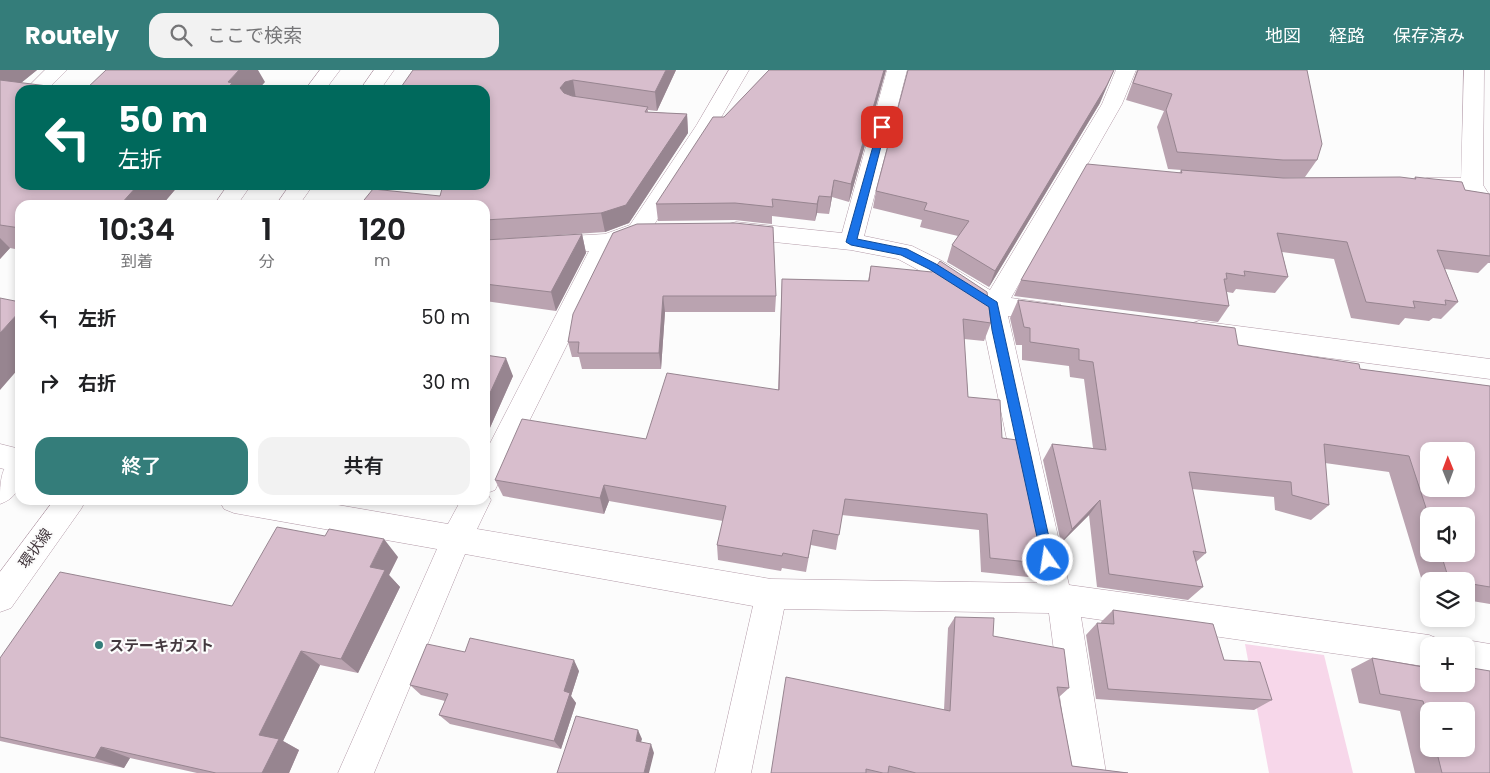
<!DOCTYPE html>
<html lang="ja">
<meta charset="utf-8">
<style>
body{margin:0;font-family:Poppins,"Noto Sans JP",sans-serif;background:#f2f2f2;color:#202124;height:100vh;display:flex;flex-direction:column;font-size:19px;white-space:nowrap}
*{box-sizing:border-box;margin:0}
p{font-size:16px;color:#757577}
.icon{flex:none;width:28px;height:28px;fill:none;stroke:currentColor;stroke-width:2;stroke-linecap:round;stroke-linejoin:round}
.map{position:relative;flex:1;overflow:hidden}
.sheet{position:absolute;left:15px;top:130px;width:475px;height:305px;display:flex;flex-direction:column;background:#fff;border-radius:15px;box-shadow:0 2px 8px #0003}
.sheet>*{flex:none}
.banner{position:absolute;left:15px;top:15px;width:475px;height:105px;border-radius:15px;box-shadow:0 2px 8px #0003;background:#00695c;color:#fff;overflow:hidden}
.needle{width:32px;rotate:359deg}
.fabs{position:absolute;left:1420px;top:372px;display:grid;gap:10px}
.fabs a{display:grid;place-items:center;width:55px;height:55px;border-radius:10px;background:#fff;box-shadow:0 2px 8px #0003;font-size:25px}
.pin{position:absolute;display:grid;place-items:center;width:42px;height:42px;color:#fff;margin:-21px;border-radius:10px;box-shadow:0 2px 8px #0006}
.me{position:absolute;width:55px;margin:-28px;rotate:347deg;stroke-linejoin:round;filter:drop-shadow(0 0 4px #0008)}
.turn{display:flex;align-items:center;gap:18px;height:105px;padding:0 20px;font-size:22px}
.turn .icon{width:65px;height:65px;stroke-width:2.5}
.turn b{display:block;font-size:35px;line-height:42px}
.eta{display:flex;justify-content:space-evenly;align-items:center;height:85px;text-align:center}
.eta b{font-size:30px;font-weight:600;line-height:35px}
.action{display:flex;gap:10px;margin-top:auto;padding:10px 20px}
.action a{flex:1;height:58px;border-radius:15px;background:#347d7a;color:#fff;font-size:20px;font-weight:600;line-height:58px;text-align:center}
.action a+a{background:#f2f2f2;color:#202124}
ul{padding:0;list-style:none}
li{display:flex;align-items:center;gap:15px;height:65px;padding:0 20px}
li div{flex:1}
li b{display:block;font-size:19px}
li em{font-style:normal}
header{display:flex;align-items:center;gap:30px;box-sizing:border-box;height:70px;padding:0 25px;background:#347d7a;color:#fff}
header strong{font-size:24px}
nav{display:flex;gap:28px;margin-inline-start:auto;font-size:18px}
.search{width:350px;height:45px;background:#f2f2f2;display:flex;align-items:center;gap:12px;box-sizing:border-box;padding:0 18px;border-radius:15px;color:#757577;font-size:19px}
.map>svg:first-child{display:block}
.green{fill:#f7d7ea}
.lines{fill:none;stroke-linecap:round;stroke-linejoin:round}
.minor-casing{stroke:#b299a7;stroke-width:1}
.major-casing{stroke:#b299a7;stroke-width:1}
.minor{fill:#fff;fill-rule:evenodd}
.major{fill:#fff;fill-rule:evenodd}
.wall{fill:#baa3b0;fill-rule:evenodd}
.shaded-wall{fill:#978590}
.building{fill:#d8becd;stroke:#978590;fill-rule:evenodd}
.route{fill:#1a73e8;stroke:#114b97}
.poi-dot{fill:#347d7a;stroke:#fcfcfc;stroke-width:2}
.labels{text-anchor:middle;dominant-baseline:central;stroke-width:4.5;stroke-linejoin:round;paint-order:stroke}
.street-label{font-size:15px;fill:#43383e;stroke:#fcfcfc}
.poi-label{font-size:15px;font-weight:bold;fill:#43383e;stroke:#fcfcfc;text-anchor:start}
</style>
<header>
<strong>Routely</strong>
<div class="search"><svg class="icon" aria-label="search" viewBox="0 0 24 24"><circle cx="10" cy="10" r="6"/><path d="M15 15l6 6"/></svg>ここで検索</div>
<nav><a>地図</a><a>経路</a><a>保存済み</a></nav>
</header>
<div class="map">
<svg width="1490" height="703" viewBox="0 0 1490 703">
<rect width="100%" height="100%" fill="#fcfcfc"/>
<path class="green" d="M1245,574L1324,585L1353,703H1269Z"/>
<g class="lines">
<g class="minor-casing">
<path id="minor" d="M45,0H67L47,20H25Z
M729,0H749L716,56L654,155L658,161L654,167L639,169L615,178L495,420L487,423L491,430L477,459L771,509L1037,513L984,260L982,240L924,203L898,189L851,180L736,168L728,166L724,160L728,154L736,152L842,163L887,0H907L864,166L912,176L942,191L990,220L1102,34L1116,0H1136L1122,34L1011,228L1061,235L1065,242L1061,249L1052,251L1008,246L1069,515L1429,565L1441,570L1443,576H1429V597L1081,547L1106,703H1070L1049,543L784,539L751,703H715L753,536L465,484L374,703H338L437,479L234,443L224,439L219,430H309L448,454L461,430H485V383L589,181L485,187V171L605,164L630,155L696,56Z
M1464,0H1484L1483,115L1490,126V153L1482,151L1465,122H1427L1419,120L1416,115L1419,110L1427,108H1461Z
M1199,251L1490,289V309L1199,271L1190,268L1186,261L1190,254Z
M0,374L20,379V403L0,398Z
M1466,570L1490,574V606L1466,602V576H1454Z"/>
</g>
<g class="major-casing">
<path id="major" d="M320,0H340L325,20H305Z
M374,0H394L380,20H360Z
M228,115H251L237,135H214Z
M290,115H313L299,135H276Z
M20,384C20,406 25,425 0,434C0,411 0,393 20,384Z
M54,430H86L81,439L11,538L0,542V502Z"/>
</g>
<use href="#minor" class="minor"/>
<use href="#major" class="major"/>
</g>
<path class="wall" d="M0,0H37L21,13L20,115H179L162,135H20V180L10,178L0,189Z
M676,0L657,41L648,40V42L687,44L688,63L629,153L605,162L485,170V20H399Z
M769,0H886L849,132L832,127L829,144L817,143L815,151L772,146V154L735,150L658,151L656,134L724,47Z
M1137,0H1307L1317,90L1305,107H1276L1414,109L1415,107L1465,120L1490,124V193H1488L1478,203L1445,199L1458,232L1441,249L1433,248L1429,251L1405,248L1399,255L1351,248L1334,189L1282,182L1288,207L1275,223L1236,219L1233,223L1227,222L1229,236L1218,252L1014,226L1021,210L1180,102L1181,100L1195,101L1168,99L1157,57L1164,41L1126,30Z
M1100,33L989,217L947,192L952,175L958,166L920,157L922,150L873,138L876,121Z
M613,163L776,226L775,242H665L661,299H582L579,287H572L568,272Z
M582,164L586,183L556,241L485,231V170Z
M871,196L991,253L984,271L964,269L968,327L1002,368L1043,488L1033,503L1028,507L981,502L979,460L842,445L836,480L811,475L806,502L782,498L781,501L718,490L717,475L723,451L609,431L604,444L503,426L495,410L646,369L778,320L782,209L868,211Z
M1018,230L1238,275L1360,299L1490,316V534L1466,530V511H1429V524H1426L1389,402L1325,393L1329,435L1311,450L1275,440L1274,427L1192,419L1206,483L1196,492L1203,517L1188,530L1097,517L1089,445L1061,473L1043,390L1052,374L1093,378L1084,309L1070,307L1069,296L1022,290V275H1016L1010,248ZM1429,446L1466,484H1429Z
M485,285L513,306L489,360L485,358Z
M398,487L389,505L400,517L358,603L320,595L283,671L299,680L289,703H197L130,688L124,698L0,671V588L232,536Z
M1113,540L1224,590L1272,630L1254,640L1096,629L1086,565L1097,553H1101V552Z
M955,547L993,566L1069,618L1059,627L1072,696L1128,703H771L944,640L948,558Z
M465,582L579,601L571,626L576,633L561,679L450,654L439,645L445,631L421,625L410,615Z
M1372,588L1429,597V614L1490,703H1415L1400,641L1359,633L1351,599ZM1429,641L1466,679H1429Z"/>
<path class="shaded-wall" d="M0,0H37L1,29L0,39Z
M239,0H258L265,12L258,20H226L228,12Z
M666,0H676L657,41L655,22Z
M884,0H886L849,132L851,114Z
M1114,0L1100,33L989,217L995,201Z
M573,10L576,29L568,31L560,18L565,12Z
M687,44L688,63L629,153L605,162L601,143Z
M834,110L832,127L829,144L831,127Z
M138,115H179L162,135H120Z
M819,126L817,143L815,151L817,134Z
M582,164L586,183L556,241L551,222Z
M0,168L10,178L0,189Z
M663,226L665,242L661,299L659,283Z
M20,241V297L0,320V263Z
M506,288L513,306L489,360L485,352V334Z
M604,415L609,431L604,444L600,428Z
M1100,430L1089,445L1061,473L1072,459Z
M384,469L398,487L389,505L400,517L358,603L341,589L370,497Z
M1043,488L1033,503L1028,507L1038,493Z
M301,581L320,595L283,671L299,680L289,703H262L259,665Z
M574,590L579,601L571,626L576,633L561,679L554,671L564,621Z
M638,660L642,669L639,679L636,671Z
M651,674L654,683L649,703H644Z
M101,677L130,688L124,698L95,688Z"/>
<path class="building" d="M106,0H239L228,12L232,13L226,20H85Z
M413,0H666L655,22L573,10L565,12L560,18L564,23L572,26L648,37L645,42L687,44L626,135L601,143L485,150V135H360L373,119L440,126L443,115H485V20H399Z
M769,0H884L851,114L834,110L831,127L819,126L817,134L772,129L773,137L735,133L656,134L713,47H724Z
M908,0H1114L1107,15L995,201L952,175L969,151L924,140L927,133L876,121Z
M1138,0H1307L1322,74L1317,90H1283L1177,82L1166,40L1172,24L1133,13Z
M0,10L79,20H20V115H138L120,135H20V158L0,155Z
M1087,94L1182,103L1181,100L1283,108L1400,107L1416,109L1415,107L1462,112L1465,120L1490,124V186L1437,180L1458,232L1445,230L1446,235L1413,231L1415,238L1366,232L1347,172L1277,163L1288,207L1244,201L1245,206L1226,203L1227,209H1224L1229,236L1021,210Z
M735,153L773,157L776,226H663L659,283H578L579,272H568L573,244L613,163L637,154Z
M582,164L551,222L485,214V170Z
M940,191L987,222L991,253L963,249L968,327L1000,330L1002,368L1017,370L1043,488L1038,493L990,488L987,444L845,429L839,465L813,460L808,488L783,483L782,486L717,475L726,436L604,415L600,428L495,410L522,349L646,369L667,303L779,320L782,209L869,211L871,196L932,202Z
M0,228L20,232V241L0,263Z
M1018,230L1235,258L1238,275L1359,294L1360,299L1490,316V517L1466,513V511H1456L1449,510L1441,484H1466V446H1429V447L1409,386L1324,374L1329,435L1292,425L1291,412L1189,402L1206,483L1193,481L1203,517L1109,504L1100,430L1072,459L1052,374L1106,380L1093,292L1079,290V279L1030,272V258L1024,257ZM1429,381H1466V419H1429Z
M485,285L506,288L485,334Z
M277,457L325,466L329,459L384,469L370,497L385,500L341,589L301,581L259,665L279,669L262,703H216L101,677L95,688L0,667V588L60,502L232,536Z
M1113,540L1213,554L1224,590L1260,592L1272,630L1108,619L1097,553L1114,554Z
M955,547L994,548L993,566L1064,579L1069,618L1057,617L1072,696L1128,703H916L889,696L888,703H883L866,699V703H771L786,607L950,641Z
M470,568L574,590L564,621L570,623L554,671L439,645L448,624L410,615L427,574L465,582Z
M1372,588L1429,598V614H1466V597L1490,601V703H1442L1436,679H1466V641H1429V653L1423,631L1380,624Z
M576,646L638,660L636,671L651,674L644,703H557Z"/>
<path class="route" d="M879,55H885L886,57L857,169L907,179L936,194L997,232L1054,490L1052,494L1048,496L1044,494L1042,490L992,260L989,237L929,199L901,185L851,175L846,172Z"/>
<circle class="poi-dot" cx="99" cy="575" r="5"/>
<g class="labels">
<g class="street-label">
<text transform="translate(35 478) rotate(-54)">環状線</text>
</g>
<g class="poi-label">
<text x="109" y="575">ステーキガスト</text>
</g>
</g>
</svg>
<div class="fabs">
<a><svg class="needle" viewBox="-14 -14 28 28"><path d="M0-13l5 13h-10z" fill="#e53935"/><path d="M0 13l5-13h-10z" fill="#757577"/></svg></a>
<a><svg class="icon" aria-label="sound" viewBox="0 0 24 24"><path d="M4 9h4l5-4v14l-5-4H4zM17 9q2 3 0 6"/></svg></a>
<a><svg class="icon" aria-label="layers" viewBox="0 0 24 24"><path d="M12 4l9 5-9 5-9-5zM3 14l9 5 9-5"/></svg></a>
<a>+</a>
<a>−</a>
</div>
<div class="pin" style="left:882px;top:57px;background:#d93025"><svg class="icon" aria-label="arrive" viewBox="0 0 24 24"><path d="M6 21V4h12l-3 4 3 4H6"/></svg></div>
<svg class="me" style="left:1048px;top:490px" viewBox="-20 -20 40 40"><circle r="17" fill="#1a73e8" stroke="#fff" stroke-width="3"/><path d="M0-11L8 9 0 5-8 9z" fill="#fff"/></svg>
<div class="banner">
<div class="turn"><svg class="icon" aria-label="left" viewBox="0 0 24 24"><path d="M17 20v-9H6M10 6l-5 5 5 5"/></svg><div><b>50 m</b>左折</div></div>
</div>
<section class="sheet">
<div class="eta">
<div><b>10:34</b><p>到着</p></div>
<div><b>1</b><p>分</p></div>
<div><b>120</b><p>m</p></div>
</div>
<ul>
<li><svg class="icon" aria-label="left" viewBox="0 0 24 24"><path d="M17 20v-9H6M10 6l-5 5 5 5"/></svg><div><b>左折</b></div><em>50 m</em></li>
<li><svg class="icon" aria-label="right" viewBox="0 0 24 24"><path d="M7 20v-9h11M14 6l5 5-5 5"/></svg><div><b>右折</b></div><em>30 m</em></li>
</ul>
<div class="action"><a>終了</a><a>共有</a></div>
</section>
</div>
